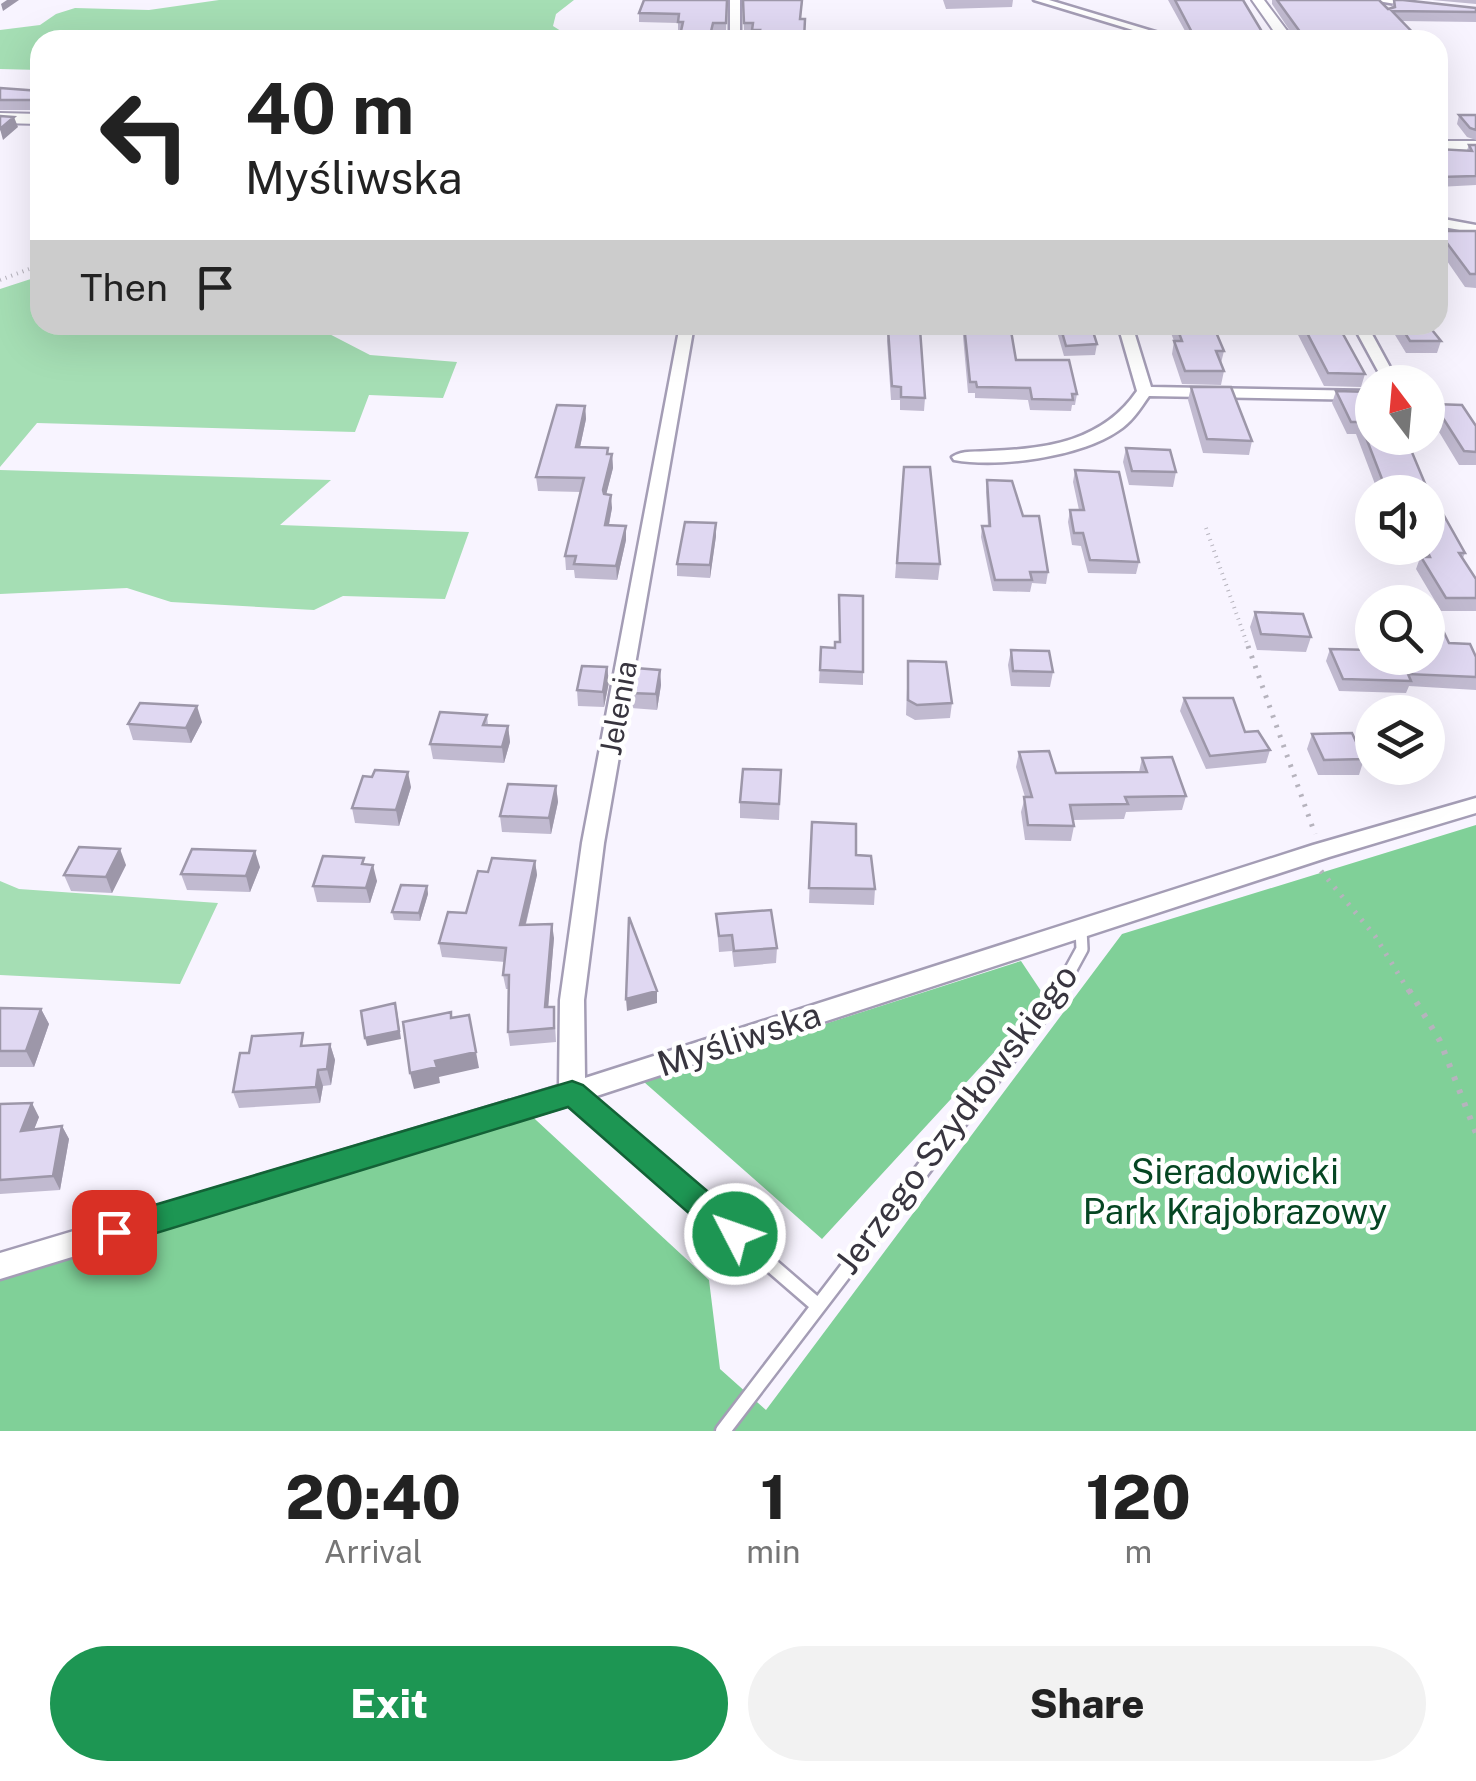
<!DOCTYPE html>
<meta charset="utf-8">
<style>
body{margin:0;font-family:"Public Sans",sans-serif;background:#f2f2f2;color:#222;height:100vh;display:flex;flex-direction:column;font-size:38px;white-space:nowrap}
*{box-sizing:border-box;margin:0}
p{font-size:32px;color:#767676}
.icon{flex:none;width:55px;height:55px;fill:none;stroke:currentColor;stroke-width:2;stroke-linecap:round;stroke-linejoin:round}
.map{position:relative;height:1431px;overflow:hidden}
.details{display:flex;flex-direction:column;background:#fff;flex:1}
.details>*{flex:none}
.banner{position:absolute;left:30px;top:30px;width:1418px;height:305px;border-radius:30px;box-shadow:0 10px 40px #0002;background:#fff;color:#222;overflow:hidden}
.needle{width:65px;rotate:344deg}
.tools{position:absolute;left:1355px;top:365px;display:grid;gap:20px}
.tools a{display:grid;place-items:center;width:90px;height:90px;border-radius:50%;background:#fff;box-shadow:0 10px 40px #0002;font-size:50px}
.pin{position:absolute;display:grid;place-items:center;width:85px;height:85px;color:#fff;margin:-42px;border-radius:20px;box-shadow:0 5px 15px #0006}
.me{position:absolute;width:110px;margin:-55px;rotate:311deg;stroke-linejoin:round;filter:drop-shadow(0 0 8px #0008)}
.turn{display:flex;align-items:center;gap:35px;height:210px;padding:0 50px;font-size:45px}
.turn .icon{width:130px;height:130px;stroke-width:2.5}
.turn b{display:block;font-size:70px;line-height:85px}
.then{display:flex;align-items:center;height:95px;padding:0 50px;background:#0003;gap:20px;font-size:38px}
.eta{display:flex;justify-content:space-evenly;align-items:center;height:170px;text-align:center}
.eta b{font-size:60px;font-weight:800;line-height:70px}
.action{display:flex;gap:20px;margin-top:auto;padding:20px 50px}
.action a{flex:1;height:115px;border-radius:60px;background:#1d9653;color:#fff;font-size:40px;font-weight:800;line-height:115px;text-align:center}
.action a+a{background:#f2f2f2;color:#222}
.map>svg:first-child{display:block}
.green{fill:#a5deb4}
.forest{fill:#80d098}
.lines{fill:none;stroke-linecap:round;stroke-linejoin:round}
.service-far1-casing{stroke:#a49db5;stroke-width:16}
.service-casing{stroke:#a49db5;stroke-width:19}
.minor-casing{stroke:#a49db5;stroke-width:5}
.tertiary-casing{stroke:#a49db5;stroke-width:4}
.path-far2{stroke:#b6b3bd;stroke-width:4;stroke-dasharray:1 5;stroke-linecap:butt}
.path-far1{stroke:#b6b3bd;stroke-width:5;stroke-dasharray:2.5 8;stroke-linecap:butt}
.path{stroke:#b6b3bd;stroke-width:6;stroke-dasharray:4 10;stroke-linecap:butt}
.service-far1{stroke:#fff;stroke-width:11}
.service{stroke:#fff;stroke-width:14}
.minor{fill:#fff;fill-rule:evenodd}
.tertiary{fill:#fff;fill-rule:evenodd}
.wall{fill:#c1bad0}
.shaded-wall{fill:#9d97a9}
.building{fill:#e0d8f2;stroke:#9d97a9;stroke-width:2.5}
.route{fill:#1d9653;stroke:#136236;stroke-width:2.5}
.labels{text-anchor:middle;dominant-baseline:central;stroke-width:9;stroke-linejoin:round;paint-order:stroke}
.street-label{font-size:30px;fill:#38353f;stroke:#fff}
.near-street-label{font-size:35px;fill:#38353f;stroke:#fff}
.near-park-label{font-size:35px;fill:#064623;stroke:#fff}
</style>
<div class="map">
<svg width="1476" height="1431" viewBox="0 0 1476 1431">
<rect width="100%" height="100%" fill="#f8f4ff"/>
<path class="green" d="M219,0H574L556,14L553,26L575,40H40V70L0,69V30L40,25L56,14L75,8L149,10Z
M40,276V325H312L370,355L457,362L443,398L369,395L355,432L37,423L0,467V289Z
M0,470L331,480L280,525L469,532L445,599L343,596L314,610L171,602L127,588L0,594Z
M0,881L19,889L218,903L180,984L0,975Z"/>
<path class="forest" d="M1476,825V1431H0V1278L523,1108L709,1280L720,1369L766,1410L1122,934Z
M1021,961L1045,997L822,1239L644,1082Z"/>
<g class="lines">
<g class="service-far1-casing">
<path id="service-far1" d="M1058,993L1082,949L1081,930"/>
</g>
<g class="service-casing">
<path id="service" d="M572,1093L816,1304
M723,1431L1060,990"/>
</g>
<g class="minor-casing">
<path id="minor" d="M730,0H740V40H730Z
M1034,0H1049L1182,40H1166Z
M1372,0H1400L1424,5L1419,8Z
M1438,218L1476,225V233L1438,226Z
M680,325H694L604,843L584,1000L585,1078L1313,845L1476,798V813L1329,857L572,1104L0,1279V1253L559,1086L560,1000L582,843Z
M1118,325H1132L1151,387L1372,391V400L1149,396C1140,409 1132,422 1118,431C1080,457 999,468 954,460L952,457C962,450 977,452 990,451C1047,449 1103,441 1137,391Z
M1353,325H1367L1398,382H1384Z"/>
</g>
<g class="tertiary-casing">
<path id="tertiary" d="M1252,0H1264L1294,40H1280Z
M0,113L40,114V124L0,123Z
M1438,141H1476V151H1438Z"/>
</g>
<path class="path-far2" d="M0,280L40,265
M1206,528L1249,649"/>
<path class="path-far1" d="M1248,646L1315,834
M1321,871L1375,936L1410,993"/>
<path class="path" d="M1409,990L1440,1041L1476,1133"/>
<use href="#service-far1" class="service-far1"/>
<use href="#service" class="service"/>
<use href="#minor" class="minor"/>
<use href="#tertiary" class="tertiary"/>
</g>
<path class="wall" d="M727,0L726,32H713L711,40H679L681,31H678V23L639,22V13Z
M743,0H803L800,19L757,39H752V32H744Z
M943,0H1013L1012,7L946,9Z
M1168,0H1243L1267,40H1190Z
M1272,0H1379L1388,9L1391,8L1394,0L1476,8V22L1401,21L1420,40H1296L1272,4Z
M1432,0H1476V4Z
M0,88L40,91L37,110H0Z
M1459,115H1476V140L1467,137L1457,124Z
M1469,145H1476V185L1438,187V149L1467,150Z
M1438,231H1476V288L1465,287L1438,248Z
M412,325H445L441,335L414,334Z
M962,325H1010L1016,360L1077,394L1075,405H1072L1071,411L1030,410L1028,400L975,398V393H968Z
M1055,325H1091L1097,344L1095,355L1064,356Z
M1168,325H1213L1224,351L1221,363L1224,371L1221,385L1182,384L1172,354L1174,341Z
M1293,325H1338L1365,374L1361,387L1324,386Z
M1389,325H1428L1441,341L1437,353H1406Z
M888,329L925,398L924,411L900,410V400H891L887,341Z
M1191,387L1252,441L1249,455L1203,453L1188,400Z
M1336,391L1372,392V438H1406L1434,505H1438L1465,553L1463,558L1476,579V611H1441L1416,569L1420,558L1415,548H1428V492H1378L1356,434H1347L1332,403Z
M1434,404L1476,426V465H1459L1430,417Z
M585,406L586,419L580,447L608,448V454H612L613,468L606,494L612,508L609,525L626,526V540L617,580L575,578L574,570H566L565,556L581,492L538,491L536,477Z
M1126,448L1176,472L1173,487L1129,485L1123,462Z
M904,467L940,564L938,580L895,578Z
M1075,470L1139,562L1136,574L1088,573L1081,546L1072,545L1068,522L1070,510H1079L1073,482Z
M987,480L1023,516L1048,572L1046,584L1032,583L1030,592L993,591L981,537L982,526H988L986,492Z
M716,536L710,578L677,576V564Z
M839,595L863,672V685L819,683L821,647L835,648L839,642Z
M1255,612L1311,637L1306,652L1257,650L1250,627Z
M1449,643L1476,657V690L1409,686L1406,693L1339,691L1326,661L1330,649L1428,658Z
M1011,650L1053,672L1050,687L1011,686L1008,665Z
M908,661L952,703L950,718L915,720L906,715Z
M607,667L609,682L604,707L578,706L577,690Z
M660,670L661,685L657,710L631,708L630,693Z
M1184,698L1245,732L1270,750L1266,763L1206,769L1180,711Z
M487,715L488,725L508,726L510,742L504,763L433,759L430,744Z
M202,722L191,743L133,740L128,724Z
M1312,734L1364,759L1359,775H1318L1307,749Z
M1019,752L1056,773L1139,772L1142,758L1186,796L1182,810L1126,812L1124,819L1073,820L1074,826L1071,841L1025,840L1021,812L1025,797L1016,767Z
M781,770L779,820L740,818V802Z
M556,786L558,802L551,834L502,832L500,816Z
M411,787L399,826L355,823L352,808Z
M812,822L856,855L875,889L874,905L809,903Z
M535,861L537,875L526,924L554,938L548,1007H554L556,1042L510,1046L508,1032V989H506L503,975L505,962L442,957L439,943L466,913L488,872Z
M366,864L377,881L370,903L317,902L313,886Z
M126,865L112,893L71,891L64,875Z
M260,867L250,892L187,890L181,874Z
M427,886L428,894L420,921L394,920L392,912Z
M716,914L777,948L776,963L734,967L732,951L719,952Z
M0,1008L41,1009L49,1024L34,1067H0Z
M330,1044L335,1060L331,1085L323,1086L320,1103L239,1108L233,1092L307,1046Z
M0,1104L39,1117L34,1129L62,1126L69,1139L60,1190L0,1194Z"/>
<path class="shaded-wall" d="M7,0H19L3,11L1,4Z
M40,95V107L37,110L34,100Z
M14,117L18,127L3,140L0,129Z
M585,406L586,419L577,461L576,447Z
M612,454L613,468L604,503L603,490Z
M611,495L612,508L606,539L605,525Z
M716,523V536L710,578V565Z
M626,526V540L617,580L616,566Z
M607,667L609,682L604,707L603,692Z
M660,670L661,685L657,710L656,694Z
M197,706L202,722L191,743L186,728Z
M508,726L510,742L504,763L502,747Z
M408,772L411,787L399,826L396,810Z
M556,786L558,802L551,834L549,818Z
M120,849L126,865L112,893L106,877Z
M255,851L260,867L250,892L246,876Z
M535,861L537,875L522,939L520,925Z
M373,865L377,881L370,903L366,888Z
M427,886L428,894L420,921L419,913Z
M552,924L554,938L547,1021L545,1007Z
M657,991V1003L627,1011L626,999Z
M41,1009L49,1024L34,1067L26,1051Z
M397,1011L401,1039L367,1046L365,1038Z
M330,1044L335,1060L331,1085L327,1069Z
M476,1052L479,1068L439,1077L440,1083L414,1089L410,1073L435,1061Z
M318,1070L323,1086L320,1103L316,1087Z
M32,1103L39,1117L28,1145L21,1131Z
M62,1126L69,1139L60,1190L53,1176Z"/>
<path class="building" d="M644,0H727L726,23H713L709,40H679L683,22H678L679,14L639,13Z
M743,0H802L800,19H805L804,40H757L760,30H752L753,23H744Z
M1175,0H1243L1267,40H1196Z
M1277,0H1379L1388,9L1395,7L1394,0H1403L1476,8V12L1392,11L1420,40H1306Z
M0,88L40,91V95L34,100H0Z
M1459,115H1476V130L1470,128Z
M0,116L14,117L0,129Z
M1469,145H1476V176L1440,177L1438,173V149L1472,151Z
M1438,231H1476V274H1470Z
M964,325H1010L1016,360H1069L1077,394H1072L1073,400L1032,399L1030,388L977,387L976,382H970Z
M1060,325H1091L1097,344L1066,346Z
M1176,325H1213L1224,351H1216L1224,371H1185L1174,341H1182Z
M1303,325H1338L1365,374L1328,373Z
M1400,325H1428L1441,341H1410Z
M888,329H920L925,398L901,397V387L892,386Z
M1191,387H1231L1252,441L1207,439Z
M1336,391L1372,392V438H1406L1434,505H1438L1465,553H1459L1476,579V598H1446L1421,557H1430L1426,548H1428V492H1387L1360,422H1351Z
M1434,404L1462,405L1476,426V452L1464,451Z
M557,405L585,406L576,447L608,448L607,454H612L603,490L604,494L611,495L605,525L626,526L616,566L574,564L576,556H565L584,478L536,477Z
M1126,448L1170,450L1176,472L1132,471Z
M904,467H930L940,564L897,563Z
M1075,470L1119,472L1139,562L1090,560L1083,533H1074L1070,510H1084Z
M987,480L1012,481L1023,516H1039L1048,572H1030L1032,580H995L982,526H990Z
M685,522L716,523L710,565L677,564Z
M839,595L863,596V672L820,670L821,647L835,648V642H840Z
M1255,612L1303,614L1311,637L1261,634Z
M1428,620H1438L1449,643L1470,644L1476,657V677L1408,674L1411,681L1343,679L1330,649L1372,650V658H1428Z
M1011,650L1049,651L1053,672L1013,671Z
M908,661L946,662L952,703L917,705L908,700Z
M582,666L607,667L603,692L577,690Z
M635,668L660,670L656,694L630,693Z
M1184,698H1233L1245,732L1258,731L1270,750L1210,756Z
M140,703L197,706L186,728L128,724Z
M440,712L487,715L483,725L508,726L502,747L430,744Z
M1352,733L1364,759L1324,760L1312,734Z
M1049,751L1056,773L1147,772L1142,758L1172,757L1186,796L1125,797L1128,804L1070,805L1074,826L1028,825L1024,797H1032L1019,752Z
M743,769L781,770L779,804L740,802Z
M375,770L408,772L396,810L352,808L363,776L372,777Z
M508,784L556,786L549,818L500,816Z
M812,822L856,824V855L871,856L875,889L809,888Z
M79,847L120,849L106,877L64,875Z
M192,849L255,851L246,876L181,874Z
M323,856L364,858L362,864L373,865L366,888L313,886Z
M492,858L535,861L520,925L552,924L545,1007H554V1028L508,1032L509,975H503L506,948L439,943L448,912L466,913L478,871L488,872Z
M401,885L427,886L419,913L392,912Z
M771,910L777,948L734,951L732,935L719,936L716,914Z
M629,917L657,991L626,999Z
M395,1003L399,1031L365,1038L361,1011Z
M0,1008L41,1009L26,1051H0Z
M451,1012V1018L469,1015L476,1052L435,1061L437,1067L410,1073L403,1022Z
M303,1033L301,1046L330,1044L327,1069L318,1070L316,1087L233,1092L240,1053H249L252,1036Z
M32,1103L21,1131L62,1126L53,1176L0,1180V1104Z"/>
<path class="route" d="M572,1081L583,1085L746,1224L751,1234L746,1244L735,1248L724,1244L568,1107L114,1246L103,1242L99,1232L103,1221L114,1217Z"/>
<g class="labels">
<g class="street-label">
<text transform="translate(618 708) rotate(-80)">Jelenia</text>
</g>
<g class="near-street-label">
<text transform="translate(739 1039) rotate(-18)">Myśliwska</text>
<text transform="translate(956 1119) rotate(-53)">Jerzego Szydłowskiego</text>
</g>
<g class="near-park-label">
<text x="1235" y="1171">Sieradowicki<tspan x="1235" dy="40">Park Krajobrazowy</tspan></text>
</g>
</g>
</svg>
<div class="tools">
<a><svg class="needle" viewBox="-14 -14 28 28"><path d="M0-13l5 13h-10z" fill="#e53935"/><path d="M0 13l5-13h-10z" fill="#767676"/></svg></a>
<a><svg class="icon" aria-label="sound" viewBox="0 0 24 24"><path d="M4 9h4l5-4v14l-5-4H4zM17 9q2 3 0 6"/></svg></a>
<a><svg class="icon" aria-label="search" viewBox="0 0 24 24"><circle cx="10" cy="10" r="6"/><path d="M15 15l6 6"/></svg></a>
<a><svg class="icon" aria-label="layers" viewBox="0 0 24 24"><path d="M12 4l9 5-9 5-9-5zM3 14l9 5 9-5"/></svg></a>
</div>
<div class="pin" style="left:114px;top:1232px;background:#d93025"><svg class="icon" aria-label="arrive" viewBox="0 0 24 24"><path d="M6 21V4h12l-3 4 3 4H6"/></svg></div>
<svg class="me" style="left:735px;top:1234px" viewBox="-20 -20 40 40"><circle r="17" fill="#1d9653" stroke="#fff" stroke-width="3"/><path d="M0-11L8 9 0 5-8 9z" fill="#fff"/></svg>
<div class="banner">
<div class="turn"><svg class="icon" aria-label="left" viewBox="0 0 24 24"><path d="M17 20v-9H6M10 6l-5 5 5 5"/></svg><div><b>40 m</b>Myśliwska</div></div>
<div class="then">Then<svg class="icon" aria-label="arrive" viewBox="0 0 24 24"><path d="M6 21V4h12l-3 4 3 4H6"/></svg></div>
</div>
</div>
<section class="details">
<div class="eta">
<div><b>20:40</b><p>Arrival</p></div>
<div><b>1</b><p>min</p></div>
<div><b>120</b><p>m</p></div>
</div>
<div class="action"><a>Exit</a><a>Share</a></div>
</section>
